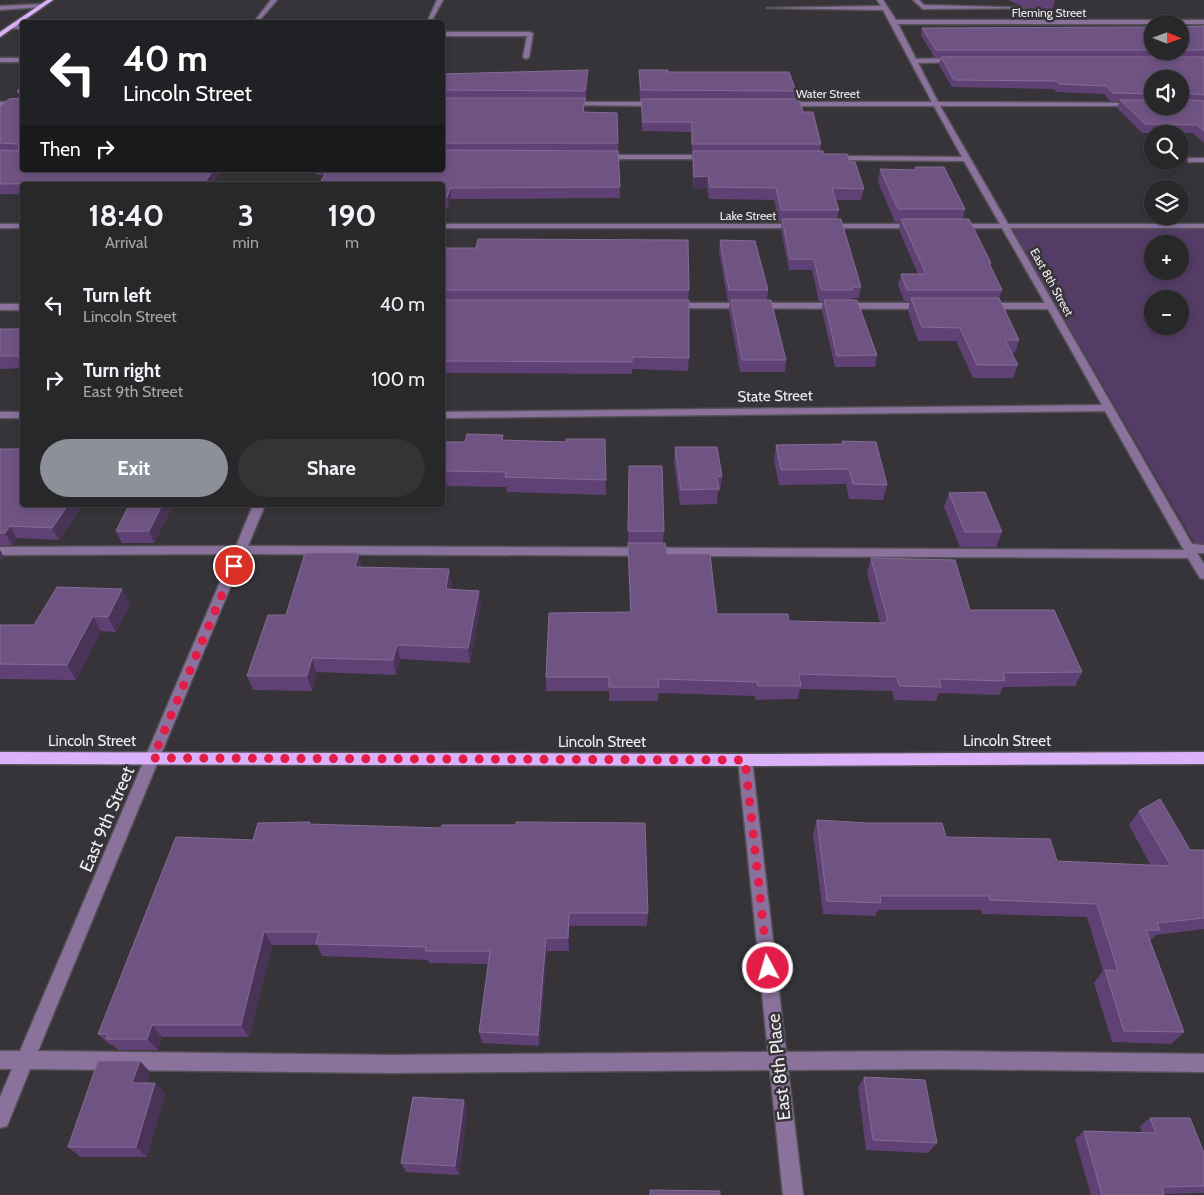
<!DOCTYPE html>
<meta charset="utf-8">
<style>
body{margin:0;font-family:Cabin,sans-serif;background:#343336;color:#f1f3f6;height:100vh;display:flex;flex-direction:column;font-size:19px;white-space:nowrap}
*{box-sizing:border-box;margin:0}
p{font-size:16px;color:#a5a5a8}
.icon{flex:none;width:28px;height:28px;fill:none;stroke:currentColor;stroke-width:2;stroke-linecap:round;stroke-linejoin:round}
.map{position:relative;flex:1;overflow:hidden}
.panel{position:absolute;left:20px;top:182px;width:425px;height:325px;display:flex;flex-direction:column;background:#28272a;border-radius:5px;box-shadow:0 2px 8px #0003,0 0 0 1px #444447}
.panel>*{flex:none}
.guide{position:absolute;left:20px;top:20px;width:425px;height:152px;border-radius:5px;box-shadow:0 2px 8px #0003,0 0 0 1px #444447;background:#202124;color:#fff;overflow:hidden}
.needle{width:32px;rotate:91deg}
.fabs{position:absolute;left:1144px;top:15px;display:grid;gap:10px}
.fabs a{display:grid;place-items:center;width:45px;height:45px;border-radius:50%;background:#28272a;box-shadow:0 2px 8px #0003,0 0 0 1px #444447;font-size:25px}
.pin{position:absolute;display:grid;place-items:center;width:42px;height:42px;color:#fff;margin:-21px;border:2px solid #fff;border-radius:50%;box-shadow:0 1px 5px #0007}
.me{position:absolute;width:55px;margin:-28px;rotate:354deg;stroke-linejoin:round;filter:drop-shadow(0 0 4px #0008)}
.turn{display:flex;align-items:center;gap:18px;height:105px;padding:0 20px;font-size:22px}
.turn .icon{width:65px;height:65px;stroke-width:2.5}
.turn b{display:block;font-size:35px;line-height:42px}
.then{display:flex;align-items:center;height:48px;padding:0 20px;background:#0003;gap:10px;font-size:19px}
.eta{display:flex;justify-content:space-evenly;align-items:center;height:85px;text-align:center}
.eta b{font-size:30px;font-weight:800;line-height:35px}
.cta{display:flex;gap:10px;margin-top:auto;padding:10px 20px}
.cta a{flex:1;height:58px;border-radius:30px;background:#8c9099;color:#fff;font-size:20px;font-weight:800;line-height:58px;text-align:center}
.cta a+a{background:#343336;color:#f1f3f6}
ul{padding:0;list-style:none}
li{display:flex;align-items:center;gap:15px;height:75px;padding:0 20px}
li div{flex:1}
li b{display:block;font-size:19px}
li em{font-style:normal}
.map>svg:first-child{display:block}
.green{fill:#543c66;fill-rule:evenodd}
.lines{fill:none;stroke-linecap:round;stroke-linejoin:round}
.minor-casing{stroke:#545256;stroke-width:3}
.major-casing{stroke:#545256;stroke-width:3}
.minor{fill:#8a729d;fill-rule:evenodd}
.major{fill:#dbb2fa;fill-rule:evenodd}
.wall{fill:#604175;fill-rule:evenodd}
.shaded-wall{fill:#493457}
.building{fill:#6f5483;stroke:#846c94}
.route{stroke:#e11d48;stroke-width:9;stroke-dasharray:0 16.2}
.labels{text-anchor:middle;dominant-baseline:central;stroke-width:5;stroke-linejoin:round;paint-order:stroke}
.far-street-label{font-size:12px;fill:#f0eff2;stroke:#363438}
.street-label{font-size:15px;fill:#f0eff2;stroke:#363438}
.near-street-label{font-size:18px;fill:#f0eff2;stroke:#363438}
</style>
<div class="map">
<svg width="1204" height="1195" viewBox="0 0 1204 1195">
<rect width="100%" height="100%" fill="#363438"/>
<path class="green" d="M1012,229H1204V544H1195ZM1152,244H1180V271H1152ZM1152,299H1180V326H1152Z"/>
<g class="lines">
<g class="minor-casing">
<path id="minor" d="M271,0H277L258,22H254Z
M437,0H443L431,22H427Z
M877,0H883L896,20H1204V24H898L916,59L957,58L960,60L957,62L918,63L938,102L1152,103L1154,106H940L1008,224H1204V228H1010L1192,544L1204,545V553H1197L1204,564V579L1200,578L1188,558L244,554L38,1051L391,1055L768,1052L738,760L740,756L745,754L750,756L752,760L786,1052L940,1051L1204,1054V1072L940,1069L788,1070L803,1195H783L770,1070L391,1073L30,1069L7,1126L0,1128V1097L12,1069H0V1051H20L232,554L0,555V547L236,546L253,505H265L248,546L1184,550L1105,411L442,418V412L1102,405L1048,309H987L983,306L987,303H1045L1002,228H957L953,226L957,224H1000L964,161L833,160L829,158L833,156L962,157L934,106H785L782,104L785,102H932L883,10L767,8L881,6Z
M913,0H919L924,5L1034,8L923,9Z
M44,4L42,7L0,10V6Z
M10,25H22V29L8,28Z
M442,32H530L533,34L529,57L526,59L523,57L527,36H442Z
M0,58H22V62H0Z
M0,102H22V106H0Z
M568,102H658L661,104L658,106L566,105Z
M603,155H708L712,157L708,159H600L599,157Z
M1188,158H1204V162H1188Z
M0,224H22V228H0Z
M442,224H797L801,226L797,228H442Z
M824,224H917L921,226L917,228H824Z
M672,303H925L929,306L925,309L669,308L668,306Z
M0,304H22V310H0Z
M0,412H22V418H0Z"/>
</g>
<g class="major-casing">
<path id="major" d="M47,0H53L0,37V32Z
M0,752L745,754L1204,752V764L745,766L0,764Z"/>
</g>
<use href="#minor" class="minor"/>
<use href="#major" class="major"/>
</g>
<path class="wall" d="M1009,0H1055L1050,18H1042L1027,10L1028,6H1020Z
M1204,26V143L1193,133H1142L1117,108L1120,101H1110L1104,94L1057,92L1053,89L952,87L939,65L941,57H1045H934L921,35L922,28L1152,27V51H1180V27ZM1152,79L1180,106H1152Z
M639,70L668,72L796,91L795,99L803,112L821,144L820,151L824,154L850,162L864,189L861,200H835L839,210L837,219L861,287L859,298H852L851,300L877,355L875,367H835L822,311L823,301L819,302L812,270H789L781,230L782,222H779L774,200L709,199L707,188L693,189L692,154L691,132L642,131L641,101H640L639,80Z
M442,74L588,80L586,100H585L584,112L618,143L620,198L451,199L448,208H442V185L325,175H316L315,170H442Z
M17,91L222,170L212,185H22V194H0V106L20,98Z
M915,167L965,209L963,219L991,263L990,266L1002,290L999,298L1019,340L1015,353H1011L1018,365L1013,378H973L956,341H918L908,311L910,301H904L898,285L901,274H918L899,230L900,222H895L878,182L880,169L914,170Z
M720,240L768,290L767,300L786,360L785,372H740L729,311L730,302H728L719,252Z
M442,248L689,290L688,300L689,358L688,371L632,369V374L442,373Z
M0,329H22V368L0,369Z
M605,439L606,495L507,492L506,487L447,486L445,492H442V442H465L504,440L566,442Z
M842,441L887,485L883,500L849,499L846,484L779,485L774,460L776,445L842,444Z
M675,447L722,476L720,491H718L717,504L680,505L674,462Z
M0,449L82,505L59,540L17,538L12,545L0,546Z
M629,466L664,531L663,543L667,554L717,614L789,621L880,623L867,573L871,558L970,610L1082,672L1075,686L1003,687L999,695L939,693L936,701L894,700L892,691L800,689L798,699L755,700V696L658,693V701H609V691H546V677L630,612L628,558Z
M949,493L1002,532L996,547H960L944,507Z
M173,505L154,543H122L116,531Z
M362,567L449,569L451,584V589L481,605L470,663L400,659L396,675L316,672L312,691L253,690L247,676L286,615Z
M130,604L116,632L101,631L76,680L0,679V625H34Z
M1139,811L1190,850H1204V929L1156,935L1150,941L1184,1032L1171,1044L1112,1042L1094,983L1103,971L1087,917L982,914L981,910H878L875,916L823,914L813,834L817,820L946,837L1057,861L1151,866L1129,825Z
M311,824L648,913L647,926H569V951H547L539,1046L482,1043L479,1032L489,964L429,963L428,960L322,956L317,945H272L249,1037H162L158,1050H118L113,1045H110L98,1034L253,840Z
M150,1072L147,1083H155L165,1094L147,1157H80L68,1147Z
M864,1077L937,1143L928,1153L866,1150L858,1088Z
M464,1100L467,1111L459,1175L406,1172L401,1163Z
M1150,1118L1204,1153V1193L1164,1194V1195H1091L1075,1139L1084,1131L1142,1133L1140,1126Z"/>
<path class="shaded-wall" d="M588,70V80L586,100L585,91Z
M213,170H222L212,185H203Z
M708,176L707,188L693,189L694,177Z
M450,188L451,199L448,208L447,197Z
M444,471L447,486L445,492L443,477Z
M68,505H82L59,540L52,528Z
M162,505H173L154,543L149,531Z
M10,526L17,538L12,545L5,533Z
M0,550L4,557L0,563Z
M359,553L362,568L355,567Z
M449,569L451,584L449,604L446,589Z
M122,589L130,604L116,632L108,617Z
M479,591L481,605L470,663L468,648Z
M93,616L101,631L76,680L67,665Z
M397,645L400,659L396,675L393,660Z
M312,658L316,672L312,691L307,676Z
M569,913V951L568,938Z
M264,932L272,945L249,1037L241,1025Z
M546,938L547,951L539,1046L538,1035Z
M152,1025L162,1037L158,1050L147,1039Z
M140,1061L150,1072L143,1093L132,1083Z
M155,1083L165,1094L147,1157L136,1147Z
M464,1100L467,1111L459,1175L455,1166Z"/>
<path class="building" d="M1204,26V50H1180V27Z
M1152,27V50H936L922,28Z
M941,57H1204V95L1183,93L1180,99V79H1152V94L1113,93L1106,86L1059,84L1056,81L954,80Z
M588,70L585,91L442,90V74Z
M639,70H668V72H789L796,91L641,90Z
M22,86V170H213L203,185H83L85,183L0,184V150L18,151L19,144L0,143V106L9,99L20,98V93L17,91Z
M442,98H585L583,112L617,113L618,143H442Z
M641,99H799L803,112H813L821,144H692V122H643Z
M1180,99L1204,101V131L1197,125L1145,124L1120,100H1152V106H1180Z
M442,150L618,151L620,187L450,188L447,197H442V185H319L327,170H442Z
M693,151H823L824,154H847L850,162H855L864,189L832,188L839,210H781L776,188L710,187L708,176L694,177Z
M915,167H944L965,209H898L880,169L916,170Z
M782,219H841L861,287H852L853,290H821L814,259H790Z
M901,219H969L991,263H989L1002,290H907L901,274H926Z
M478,239L688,240L689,290H442V248H476Z
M720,240L755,241L768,290H729Z
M911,298H999L1019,340H1005L1018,365H977L960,328L922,327Z
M442,300H689V358L632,357V362L442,361Z
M731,300H771L786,360H742Z
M824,300H857L877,355L837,356Z
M0,329H22V356H0Z
M467,434L503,435L502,440L566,442V439H605L606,480L505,477L506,472L444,471L442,477V442H465Z
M842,441L876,442L887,485L853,484L849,469L781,470L776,445L843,444Z
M675,447H717L722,476L716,477L719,489L681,490Z
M0,449H22V505H68L52,528L10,526L5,533H0Z
M629,466H662L664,531H628Z
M985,492L1002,532H965L949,493Z
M129,505H162L149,531H116Z
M628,543H665L667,554H710L717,614H788L789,621L884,623L888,621L871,558L955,560L970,610H1054L1082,672L1003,673L1005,681L939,679L941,687L899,686L897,677L799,674L801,686H758L757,682L658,679L659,687H609V677H546L549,613L631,612Z
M305,553H359L355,567L449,569L446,589L479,591L468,648L397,645L393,660L312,658L307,676H247L268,615H286Z
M57,587L122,589L108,617L93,616L67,665L0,664V625H34Z
M1160,799L1190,850H1204V918L1157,923L1160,930H1146L1184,1032L1124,1031L1105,970L1118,971L1097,904L990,900L989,896H880L881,903L827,901L817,820L867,823H942L946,837L1050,839L1057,861L1171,866L1139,811Z
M310,822L309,824L441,828L442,825H516V822L645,823L648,913H569L568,938H546L538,1035L479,1032L490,951H425L426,947L316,944L319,932H264L241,1025H152L147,1039H106L108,1034H98L176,837L253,840L258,823Z
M98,1061H140L132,1083H155L136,1147H68Z
M864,1077L925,1080L937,1143L873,1140Z
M413,1097L464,1100L455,1166L401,1163Z
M1150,1118H1190L1204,1153V1186L1162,1187L1164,1195H1102L1084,1131L1156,1133Z
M650,1190L720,1191V1195H650Z"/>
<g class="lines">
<path class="route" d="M234,566L153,758L745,760L768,968"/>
</g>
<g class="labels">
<g class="far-street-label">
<text x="1049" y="12">Fleming Street</text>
<text x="828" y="93">Water Street</text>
<text x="748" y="215">Lake Street</text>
<text transform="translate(1052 282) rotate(61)">East 8th Street</text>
</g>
<g class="street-label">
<text transform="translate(775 396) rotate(-1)">State Street</text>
<text x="92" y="741">Lincoln Street</text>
<text x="1007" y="741">Lincoln Street</text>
<text x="602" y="742">Lincoln Street</text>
</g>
<g class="near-street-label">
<text transform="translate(107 819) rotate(-67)">East 9th Street</text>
<text transform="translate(779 1067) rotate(-96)">East 8th Place</text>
</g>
</g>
</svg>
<div class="fabs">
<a><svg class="needle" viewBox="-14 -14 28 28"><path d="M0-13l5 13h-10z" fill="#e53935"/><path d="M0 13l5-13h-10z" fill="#a5a5a8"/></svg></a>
<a><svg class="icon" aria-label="sound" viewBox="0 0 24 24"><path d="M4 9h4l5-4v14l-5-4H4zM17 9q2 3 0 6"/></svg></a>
<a><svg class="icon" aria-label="search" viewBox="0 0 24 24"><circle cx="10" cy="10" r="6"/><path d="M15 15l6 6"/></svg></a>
<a><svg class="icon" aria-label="layers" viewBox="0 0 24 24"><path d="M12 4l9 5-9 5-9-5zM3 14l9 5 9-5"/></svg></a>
<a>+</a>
<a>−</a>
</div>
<div class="pin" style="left:234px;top:566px;background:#d93025"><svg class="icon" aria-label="arrive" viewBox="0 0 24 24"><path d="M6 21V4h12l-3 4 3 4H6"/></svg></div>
<svg class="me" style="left:768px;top:968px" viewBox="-20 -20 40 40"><circle r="17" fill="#e11d48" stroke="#fff" stroke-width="3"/><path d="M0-11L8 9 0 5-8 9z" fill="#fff"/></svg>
<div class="guide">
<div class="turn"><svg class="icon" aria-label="left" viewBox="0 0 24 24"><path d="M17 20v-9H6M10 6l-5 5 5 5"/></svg><div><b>40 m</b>Lincoln Street</div></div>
<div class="then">Then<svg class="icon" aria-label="right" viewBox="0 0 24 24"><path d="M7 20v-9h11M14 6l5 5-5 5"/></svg></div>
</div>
<section class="panel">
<div class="eta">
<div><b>18:40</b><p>Arrival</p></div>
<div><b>3</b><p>min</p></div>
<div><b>190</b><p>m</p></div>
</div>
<ul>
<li><svg class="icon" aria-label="left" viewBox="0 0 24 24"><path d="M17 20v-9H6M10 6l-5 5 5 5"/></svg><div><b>Turn left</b><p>Lincoln Street</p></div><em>40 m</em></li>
<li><svg class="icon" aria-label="right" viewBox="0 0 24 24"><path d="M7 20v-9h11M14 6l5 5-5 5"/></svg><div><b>Turn right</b><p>East 9th Street</p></div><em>100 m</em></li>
</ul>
<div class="cta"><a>Exit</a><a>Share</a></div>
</section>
</div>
